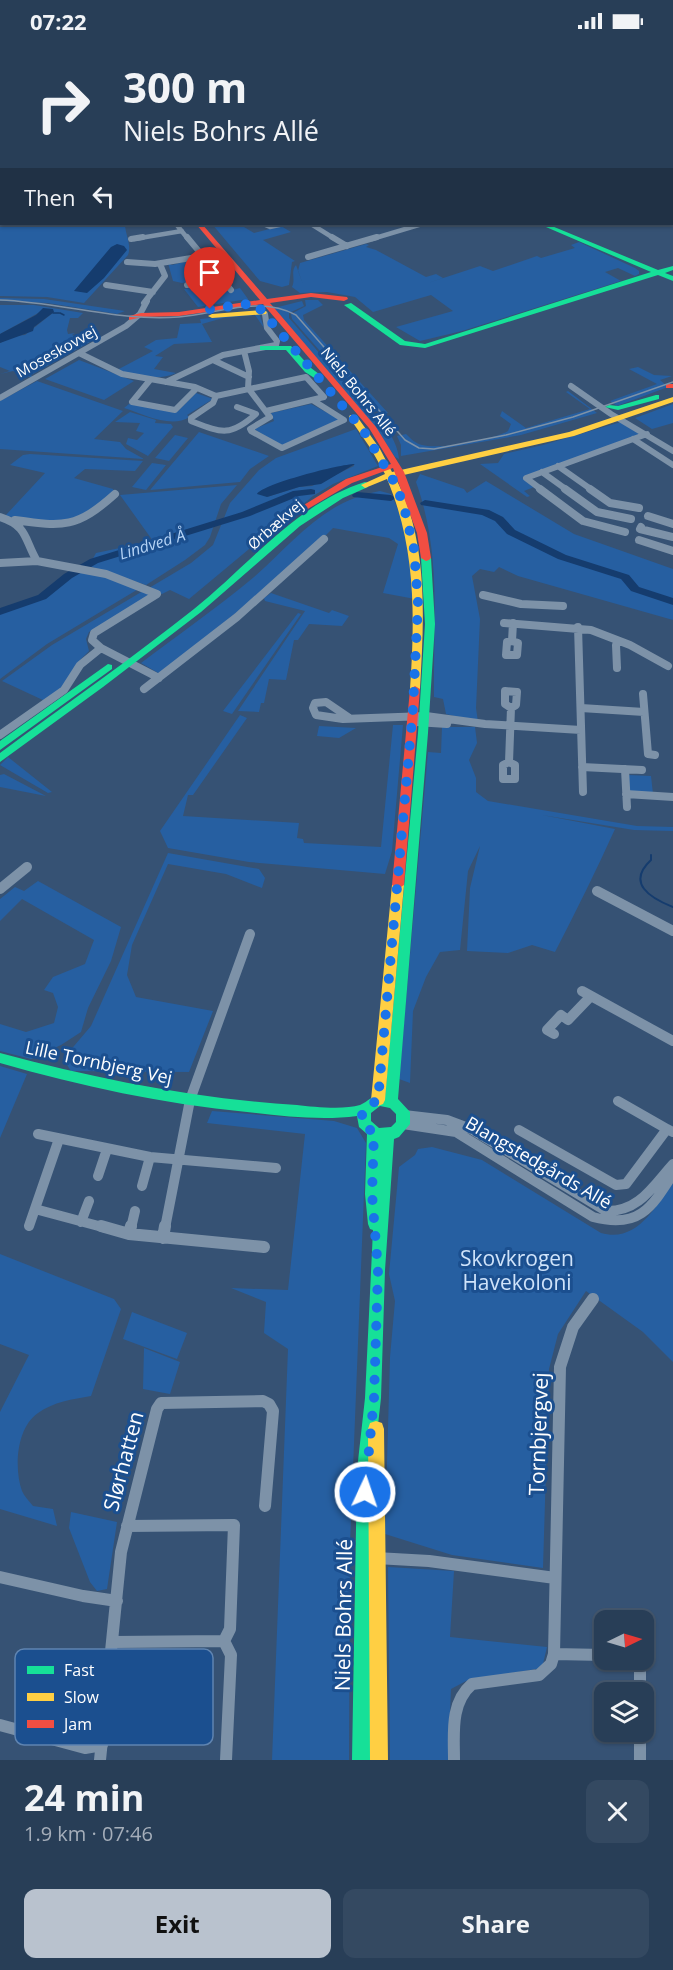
<!DOCTYPE html>
<meta charset="utf-8">
<style>
body{margin:0;font-family:"Open Sans",sans-serif;background:#344961;color:#f1f3f6;height:100vh;display:flex;flex-direction:column;font-size:22px;white-space:nowrap}
*{box-sizing:border-box;margin:0}
p{font-size:20px;color:#a5aeba}
.icon{flex:none;width:33px;height:33px;fill:none;stroke:currentColor;stroke-width:2;stroke-linecap:round;stroke-linejoin:round}
.map{position:relative;height:1718px;overflow:hidden}
.side{display:flex;flex-direction:column;background:#283e57;flex:1}
.side>*{flex:none}
.guide{position:absolute;left:0px;top:0px;width:674px;height:183px;box-shadow:0 2px 4px #0004,0 0 0 2px #44576d;background:#283e57;color:#f1f3f6;overflow:hidden}
.needle{width:39px;rotate:85deg}
.controls{position:absolute;left:594px;top:1568px;display:grid;gap:12px}
.controls a{display:grid;place-items:center;width:60px;height:60px;border-radius:12px;background:#283e57;box-shadow:0 2px 4px #0004,0 0 0 2px #44576d;font-size:30px}
.pin{position:absolute;display:grid;place-items:center;width:51px;height:51px;color:#fff;margin:-62px -26px;border-radius:50% 50% 50% 0;rotate:-45deg;box-shadow:0 0 6px #0007}
.pin .icon{rotate:45deg}
.me{position:absolute;width:66px;margin:-33px;rotate:3deg;stroke-linejoin:round;filter:drop-shadow(0 0 4px #0008)}
.turn{display:flex;align-items:center;gap:21px;height:126px;padding:0 24px;font-size:27px}
.turn .icon{width:78px;height:78px;stroke-width:2.5}
.turn b{display:block;font-size:42px;line-height:51px}
.then{display:flex;align-items:center;height:57px;padding:0 24px;background:#0003;gap:12px;font-size:22px}
.round{display:grid;place-items:center;flex:none;width:63px;height:63px;border-radius:12px;background:#344961}
.summary{display:flex;align-items:center;justify-content:space-between;height:102px;padding:0 24px}
h1{font-size:36px;font-weight:700;line-height:45px}
.cta{display:flex;gap:12px;margin-top:auto;padding:12px 24px}
.cta a{flex:1;height:69px;border-radius:12px;background:#b9c2ce;color:#111;font-size:24px;font-weight:700;line-height:69px;text-align:center}
.cta a+a{background:#344961;color:#f1f3f6}
.status{display:flex;justify-content:space-between;align-items:center;height:42px;padding:0 30px;background:#283e57;direction:ltr}
.status svg{height:16px;fill:currentColor}
.map>svg:first-child{display:block}
.green{fill:#265fa1;fill-rule:evenodd}
.water{fill:#153c6e}
.lines{fill:none;stroke-linecap:round;stroke-linejoin:round}
.stream-far1{stroke:#153c6e;stroke-width:1.5}
.stream{stroke:#153c6e;stroke-width:2}
.river{fill:#153c6e;fill-rule:evenodd}
.street-far4{stroke:#7d92a8;stroke-width:4.5}
.street-far3{stroke:#7d92a8;stroke-width:6}
.street-far2{stroke:#7d92a8;stroke-width:8}
.street-far1{stroke:#7d92a8;stroke-width:10}
.street{stroke:#7d92a8;stroke-width:12}
.fast{fill:#16e098;fill-rule:evenodd}
.slow{fill:#ffcf43;fill-rule:evenodd}
.jam{fill:#f24e42;fill-rule:evenodd}
.tram{stroke:#7e92a7;stroke-width:1.5}
.route{stroke:#1a73e8;stroke-width:10;stroke-dasharray:0 18}
.labels{text-anchor:middle;dominant-baseline:central;stroke-width:6;stroke-linejoin:round;paint-order:stroke}
.far-street-label{font-size:15px;fill:#fff;stroke:#1b4f8f}
.far-water-label{font-size:16px;font-style:italic;fill:#b5d3f5;stroke:#1b4f8f}
.street-label{font-size:18px;fill:#fff;stroke:#1b4f8f}
.near-park-label{font-size:21px;fill:#cfe3fa;stroke:#1b4f8f}
.near-street-label{font-size:21px;fill:#fff;stroke:#1b4f8f}
.key{fill:#1b4f8f;stroke:#5f84b1;stroke-width:1.5}
.key-label{font-size:16px;fill:#fff}
</style>
<div class="status"><b>07:22</b><svg viewBox="0 0 49 12"><path d="M0 12V9h3v3zM5 12V6h3v6zM10 12V3h3v9zM15 12V0h3v12zM26 1h20v11H26zM47 4h2v5h-2z"/></svg></div>
<div class="map">
<svg width="673" height="1718" viewBox="0 0 673 1718">
<rect width="100%" height="100%" fill="#365274"/>
<path class="green" d="M0,15L2,182H125C125,192 132,203 128,213L84,261L47,255L0,254Z
M212,182H239L254,191L281,184L291,190L263,198L295,219L292,220L289,243L282,245L260,239Z
M579,200L635,226L639,229V232L635,234L618,226L605,230L621,239L462,289L420,299L396,285L453,269L431,253L373,270L355,255L327,250L300,251L292,245C296,237 290,230 296,223L303,242L298,229L300,221L366,202L369,203L366,205L376,208L426,235L436,232L443,236L425,242L480,224L493,229L537,214L541,216L575,206L571,203Z
M200,216L205,219L195,221L202,237L213,235L208,226H205L203,223L207,222L217,235L182,241L173,239L168,221L172,223Z
M222,240L229,249L240,246L248,257L198,265L184,247Z
M0,256L44,257L125,269L117,272L47,261L0,259Z
M305,258H318L323,263L303,273L304,278L388,371L380,372L351,338L340,332L292,277L291,272L306,264Z
M302,259L304,264L289,271V276L372,372L375,376L373,379C387,382 398,402 399,417L395,415L381,394L274,266Z
M0,263H34L83,271L78,276H70L67,288L68,292L75,291L72,293L90,300L31,333L33,336L13,329L0,332L10,329L0,325V301L14,294L25,293L54,270H40L0,292Z
M259,271L264,286L255,273L223,276L202,282L212,300L174,302L155,314L163,315L154,327L176,331C157,340 137,333 117,328L153,309L144,305L156,298L177,296L180,282L201,281L200,277Z
M79,318L134,339L104,358L45,337Z
M638,325L654,333L672,334L660,338L668,345L617,364L610,359L657,342L629,327Z
M37,339L123,369L94,397L120,400L126,407L144,417L0,407V359Z
M568,349L597,371L521,393L401,414V403L397,394L406,392C411,397 415,401 422,403C440,408 492,398 508,389L511,382L500,374L502,369L526,386L590,367L566,350Z
M196,351L213,357L187,373L190,375C170,387 144,372 124,366L129,362L178,369Z
M311,362L341,378L281,404L254,387L274,379L271,371Z
M673,362V381L652,387L635,376Z
M130,370L156,378L155,381L171,382L173,385L148,414L126,402L128,396L137,398L144,391L136,389L140,381L115,380Z
M621,380L641,393L522,436L534,445L524,449L530,454L527,455L480,422L498,421L504,412L543,403Z
M356,387L378,424L333,442L313,454L189,557L170,548L162,552L149,546L191,521L213,503L230,461L259,428L276,416ZM354,422V424L312,444L299,445L267,455L282,440Z
M199,390L269,414L250,427L240,440L150,448Z
M175,393L188,396L169,419L155,416Z
M30,412L143,419L135,429L85,427L74,436L113,447L114,449C104,457 92,471 81,476C58,484 28,478 5,474L45,431L10,423L23,413Z
M152,421L166,423L146,448L132,445Z
M420,432L464,447L467,451L486,439L574,492L673,527V578L518,534L499,525L494,530L480,527L472,534L480,577L476,666L478,680L446,672L443,657L434,655C433,579 442,513 416,440Z
M237,443L221,462L210,495L205,503L185,518L146,543L89,524L96,511L153,499L120,453Z
M380,449L391,452C409,488 411,518 415,557L383,551L398,502L389,496L333,486L298,521L160,632L141,621C178,593 218,565 254,535C295,499 323,459 380,449Z
M82,527L140,546L47,602L0,637V568L43,552Z
M143,549L150,553L89,590L86,597L89,609L81,617L64,644L45,659L2,639L52,603Z
M271,551L329,571L332,568L349,574L342,584L309,582L298,598H294L286,638L269,637L264,661H261L259,670L238,669L305,569L265,559L264,556Z
M298,571L301,572L232,672L223,669Z
M240,673L247,676L193,753H188L183,774L299,781L297,796L303,797L304,801L381,805L393,683H403L392,809L385,832L249,820L168,806L160,789Z
M319,684L356,686L339,696L317,694Z
M442,685H475L477,701L469,718L476,736V750L488,759L637,784L673,785V789L634,788L542,773L615,787C596,829 576,869 555,910L532,903L508,911L467,909L470,846L480,804L468,829L460,908L440,910L426,935L413,969L410,1041L399,1037L428,710L441,711Z
M8,715L52,750L48,751L0,723Z
M4,732L46,754L0,745V733Z
M628,733L651,734L653,752L633,751L628,748Z
M168,811L259,827L265,836L262,846L226,832L168,822L132,903L127,933L136,955L213,969L189,1030L71,1029L63,1017L91,984Z
M38,839L121,885L111,919L88,966L81,990L61,1003L31,1017L0,1009V982L26,990L54,981L58,965L53,951L44,948L53,935L85,922L94,898L22,857L0,879V857L15,845L24,849Z
M0,1024L27,1032L0,1096Z
M212,1069L334,1079L357,1086L366,1101L350,1502L349,1718H272L288,1307L264,1291L266,1260L231,1246L288,1248L305,1092L207,1081Z
M432,1105L482,1118L601,1191C637,1201 654,1166 673,1141V1320L643,1290L586,1249L558,1292L549,1327L543,1526L452,1513L385,1492L390,1315L395,1259L389,1232L399,1125L415,1113L418,1107Z
M0,1212L114,1257L121,1267L91,1354C73,1357 53,1360 38,1371C16,1386 14,1427 22,1449C24,1454 29,1459 33,1464L53,1467L57,1484L0,1467V1370L29,1313L0,1302Z
M132,1270L187,1291L177,1317L123,1297Z
M144,1306L180,1320L170,1352L143,1347Z
M71,1470L117,1480L107,1547L97,1549L90,1540L69,1486Z
M388,1525L454,1529L450,1595L547,1605L542,1626L466,1639L451,1647L448,1718H390Z"/>
<path class="water" d="M117,202L124,204L127,208L104,236L87,251L74,249L111,205Z
M43,266L53,267L54,270L34,285L33,289L0,301V292L36,273Z
M355,422L321,442L299,445L267,455L257,452C263,442 340,422 355,422Z"/>
<g class="lines">
<path class="stream-far1" d="M53,271H59
M60,271L64,273"/>
<path class="stream" d="M651,813V818C626,841 650,856 673,865"/>
<path class="river" d="M311,447L315,448V452L299,454L250,474L98,521L72,536L46,557L0,573V566L38,553L64,532L90,517L242,470L293,449Z
M357,450L391,453L396,456L391,459L353,455L352,453Z
M425,458L489,468L503,475L515,488L566,513L629,533L639,545L673,556V563L631,549L621,537L558,517L507,492L495,479L482,473L421,463L420,461Z"/>
<path class="street-far4" d="M642,0L648,2
M176,182L188,197
M263,182L270,185L284,182
M311,182L335,197
M134,197L182,189
M372,197L422,182"/>
<path class="street-far3" d="M187,195L231,248
M332,195L347,204
M131,197L143,195
M308,215L377,195
M127,220L155,222L203,214
M106,243L153,250
M187,243L221,237
M144,261L165,234L160,222
M244,309L249,329L248,346L270,375L250,387L251,389L282,406L344,378L314,359
M79,311L122,332L195,345L216,354L306,335L324,355L266,369
M213,318L249,335
M150,338L132,360L175,368L197,346
M166,340L223,313L276,303L277,299L267,286L265,272
M571,344L611,372L673,409
M216,354L213,361L191,376V379C222,391 230,395 256,372L237,365
M0,356L126,284L140,272L147,259
M633,397L673,423
M558,424L592,448
M542,430L567,448
M542,448L526,436L647,392"/>
<path class="street-far2" d="M540,447L583,479L625,490
M565,447L597,470L631,477
M590,447L610,461L639,466
M648,474L673,482
M0,475C28,484 24,497 37,519L106,532L157,552L94,591L92,598L101,606L159,636
M15,478C64,485 77,486 115,452
M641,485L640,487L673,495
M639,498L673,509
M0,521L37,519
M483,553L521,562L563,564
M504,581L591,588L630,603L668,624
M578,585L583,750
M512,599L518,601L517,613H506L507,600Z
M512,599L513,581
M617,626L616,603L619,599
M144,647L237,575L324,497
M505,649L517,650L516,663L511,666L505,662Z
M643,652L648,712L655,713
M581,666L644,670
M348,675L326,660L315,661L313,666L316,673L343,677L426,674L485,682L581,688
M416,680L447,682
M0,693L64,648L80,623L101,606
M509,720L515,723V737H503V723Z
M509,720L511,666
M582,725L642,728
M625,727L627,765
M626,752L673,755"/>
<path class="street-far1" d="M0,847L27,825
M597,849L673,889
M582,949L673,999
M554,992L547,988L561,973L568,978L591,954
M618,1059L667,1087
M404,1073L447,1078L471,1087L606,1169C639,1170 653,1144 673,1122
M403,1082L456,1090L593,1175C638,1187 651,1167 673,1132
M519,1088L616,1143L626,1142L667,1087L673,1090
M38,1092L150,1115L276,1126
M98,1134L107,1107
M142,1144L150,1115
M35,1167L106,1186
M81,1180L89,1159
M29,1184L59,1097
M131,1186L135,1169
M165,1186L190,1058L250,892"/>
<path class="street" d="M101,1184L129,1192L264,1205
M129,1192L131,1184
M163,1196L165,1184
M376,1516L429,1519L555,1536
M0,1535L83,1554L117,1559
M224,1599L231,1613L226,1718
M113,1600L224,1599L230,1587L234,1483L127,1484
M554,1612L604,1613
M640,1617V1650
M0,1683L85,1706L102,1703
M640,1689V1718
M100,1718L121,1510L157,1367L161,1361L263,1359L269,1362L273,1369L265,1464
M454,1718C454,1691 450,1661 472,1642L539,1633L551,1622L554,1612L560,1325L573,1285L593,1257"/>
<path class="fast" d="M217,0L214,2H153L155,0Z
M311,0H317V2H312Z
M575,0H581L582,2H576Z
M0,10H2V14H0Z
M539,182H547L658,228L673,224V228L665,231L673,234V239L658,233L425,306L400,303L344,263L351,261L405,299L425,302L651,230Z
M260,304H291L311,326L323,335L316,337L305,330L286,308H260Z
M656,353H659V357L618,368L605,365L609,363L618,364Z
M365,440L368,441V445L343,456L300,484L201,570L103,645L0,720V711C65,663 131,617 194,567C248,524 297,461 365,440Z
M426,513L431,516L435,582L428,691L398,1057L410,1070V1082L399,1095L394,1097L385,1228L381,1356L373,1428L370,1718H352L357,1428L365,1356L373,1188L370,1187L368,1182L365,1152L367,1092L359,1085L357,1074C321,1079 284,1074 247,1070C163,1062 81,1044 0,1021V1011C97,1037 196,1057 297,1063C314,1065 344,1068 360,1063C370,1059 373,1051 385,1054L418,691L425,582L421,516ZM380,1064L390,1066L396,1072V1080L391,1085L379,1086L371,1079V1071Z
M108,622L112,623V627L0,708V699Z"/>
<path class="slow" d="M120,0H126L120,2Z
M416,0H422L423,2H417Z
M672,63H673V68H672Z
M672,106H673V110H672Z
M263,268L267,270L266,272L212,276L208,274L212,272Z
M673,355V360L574,394L395,435C429,499 424,577 420,647L415,650L411,649L410,647C415,575 416,505 387,437L365,446L361,443L385,432L371,407L349,375L350,373H356L380,407L392,430L569,390Z
M398,839L404,843L385,1058L383,1062L378,1064L373,1062L371,1058L392,843Z
M376,1379L382,1381L384,1387L388,1718H370L368,1387L370,1381Z"/>
<path class="jam" d="M672,92H673V97H672Z
M672,135H673V139H672Z
M196,182H202L267,257L311,251L347,255L348,257L344,259L311,255L270,261L376,385L404,430L427,491L431,516L429,518L426,519L421,516L417,491L393,426L352,441L306,468L303,469L299,466L346,437L391,422L369,386L263,262L179,274L142,275L129,278V274L141,271L179,270L260,258Z
M666,342H673V346H666Z
M415,644L420,647L404,843L398,847L392,843L410,647Z"/>
<path class="tram" d="M0,258C60,260 119,280 179,275C217,272 260,253 296,273L405,398L419,406L434,407L506,393L573,375L673,340"/>
</g>
<g class="lines">
<path class="route" d="M210,267L255,261L363,388L393,438L403,461L414,507L418,561L413,666L378,1058L368,1064L362,1073L365,1084L374,1091L372,1152L378,1228L374,1356L365,1450"/>
</g>
<g class="labels">
<g class="far-street-label">
<text transform="translate(56 309) rotate(-29)">Moseskovvej</text>
<text transform="translate(359 349) rotate(51)">Niels Bohrs Allé</text>
<text transform="translate(275 482) rotate(-41)">Ørbækvej</text>
</g>
<g class="far-water-label">
<text transform="translate(152 502) rotate(-17)">Lindved Å</text>
</g>
<g class="street-label">
<text transform="translate(99 1020) rotate(12)">Lille Tornbjerg Vej</text>
<text transform="translate(539 1120) rotate(30)">Blangstedgårds Allé</text>
</g>
<g class="near-park-label">
<text x="517" y="1216">Skovkrogen<tspan x="517" dy="24">Havekoloni</tspan></text>
</g>
<g class="near-street-label">
<text transform="translate(538 1392) rotate(-88)">Tornbjergvej</text>
<text transform="translate(123 1419) rotate(-75)">Slørhatten</text>
<text transform="translate(343 1573) rotate(-89)">Niels Bohrs Allé</text>
</g>
</g>
<rect x="15" y="1607" width="198" height="96" rx="9" class="key"/>
<rect x="27" y="1624" width="27" height="8" fill="#16e098"/>
<rect x="27" y="1651" width="27" height="8" fill="#ffcf43"/>
<rect x="27" y="1678" width="27" height="8" fill="#f24e42"/>
<g class="key-label">
<text x="64" y="1634">Fast</text>
<text x="64" y="1661">Slow</text>
<text x="64" y="1688">Jam</text>
</g>
</svg>
<div class="controls">
<a><svg class="needle" viewBox="-14 -14 28 28"><path d="M0-13l5 13h-10z" fill="#e53935"/><path d="M0 13l5-13h-10z" fill="#a5aeba"/></svg></a>
<a><svg class="icon" aria-label="layers" viewBox="0 0 24 24"><path d="M12 4l9 5-9 5-9-5zM3 14l9 5 9-5"/></svg></a>
</div>
<div class="pin" style="left:210px;top:267px;background:#d93025"><svg class="icon" aria-label="arrive" viewBox="0 0 24 24"><path d="M6 21V4h12l-3 4 3 4H6"/></svg></div>
<svg class="me" style="left:365px;top:1450px" viewBox="-20 -20 40 40"><circle r="17" fill="#1a73e8" stroke="#fff" stroke-width="3"/><path d="M0-11L8 9 0 5-8 9z" fill="#fff"/></svg>
<div class="guide">
<div class="turn"><svg class="icon" aria-label="right" viewBox="0 0 24 24"><path d="M7 20v-9h11M14 6l5 5-5 5"/></svg><div><b>300 m</b>Niels Bohrs Allé</div></div>
<div class="then">Then<svg class="icon" aria-label="left" viewBox="0 0 24 24"><path d="M17 20v-9H6M10 6l-5 5 5 5"/></svg></div>
</div>
</div>
<section class="side">
<div class="summary"><div><h1>24 min</h1><p>1.9 km · 07:46</p></div><a class="round"><svg class="icon" aria-label="close" viewBox="0 0 24 24"><path d="M6 6l12 12M18 6L6 18"/></svg></a></div>
<div class="cta"><a>Exit</a><a>Share</a></div>
</section>
